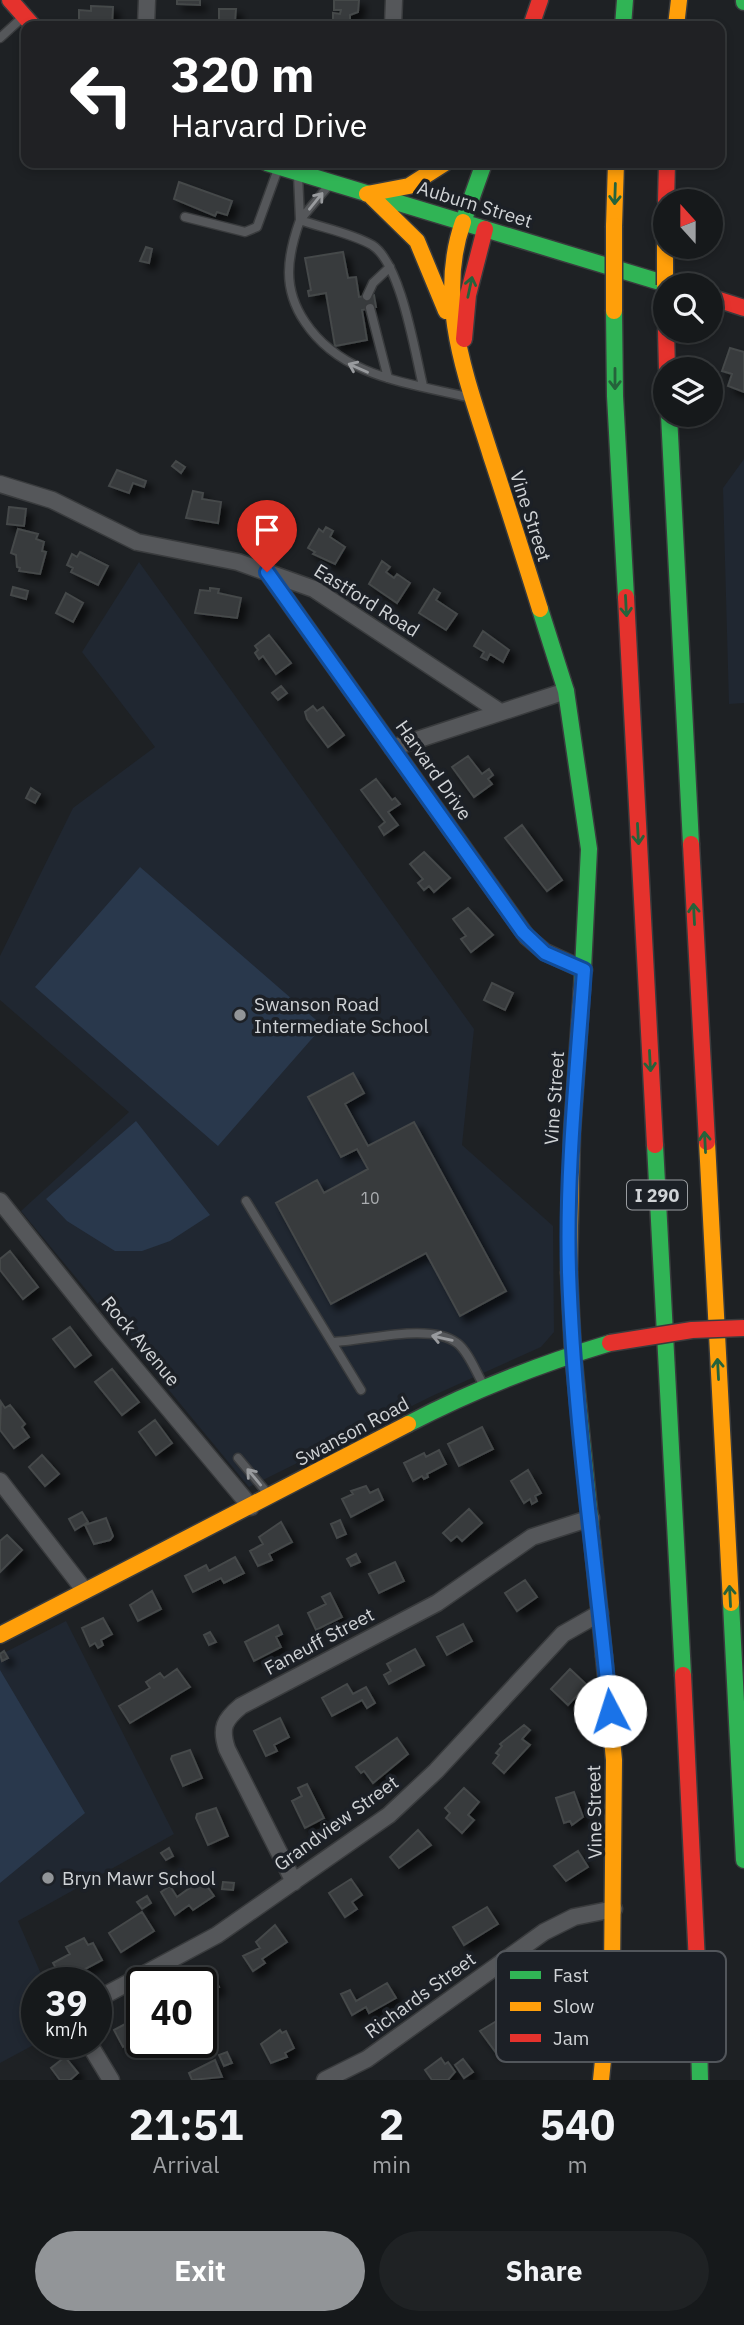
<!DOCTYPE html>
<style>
body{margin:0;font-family:"IBM Plex Sans",sans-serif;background:#1f2224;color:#f1f3f6;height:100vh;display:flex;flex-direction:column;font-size:26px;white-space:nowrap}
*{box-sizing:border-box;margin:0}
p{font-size:23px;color:#9ea0a3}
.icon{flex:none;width:38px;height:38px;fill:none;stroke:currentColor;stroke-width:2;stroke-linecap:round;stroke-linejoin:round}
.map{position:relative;height:2080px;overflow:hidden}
.drawer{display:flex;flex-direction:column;background:#16191b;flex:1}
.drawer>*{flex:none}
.banner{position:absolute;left:21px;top:21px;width:704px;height:147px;border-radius:14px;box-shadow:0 4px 10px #0003,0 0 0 2px #35383a;background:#202124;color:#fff;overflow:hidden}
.needle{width:46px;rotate:339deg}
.controls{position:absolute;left:653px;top:189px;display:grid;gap:14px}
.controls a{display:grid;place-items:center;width:70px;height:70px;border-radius:50%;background:#16191b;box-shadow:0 4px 10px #0003,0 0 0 2px #35383a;font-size:35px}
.speed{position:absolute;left:21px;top:1967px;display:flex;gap:14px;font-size:35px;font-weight:700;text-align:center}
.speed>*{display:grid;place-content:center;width:91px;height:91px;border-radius:50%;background:#16191b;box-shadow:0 4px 10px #0003,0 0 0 2px #35383a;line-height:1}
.speed small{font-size:18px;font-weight:400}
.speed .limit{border:4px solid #111;border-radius:10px;background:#fff;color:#111}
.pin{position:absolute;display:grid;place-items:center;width:60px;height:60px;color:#fff;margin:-72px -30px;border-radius:50% 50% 50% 0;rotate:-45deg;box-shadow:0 0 7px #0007}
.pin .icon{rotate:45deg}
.me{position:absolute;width:77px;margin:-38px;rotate:355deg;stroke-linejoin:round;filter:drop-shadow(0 0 5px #0008)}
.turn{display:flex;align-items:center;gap:24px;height:147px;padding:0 35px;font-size:32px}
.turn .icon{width:91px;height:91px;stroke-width:2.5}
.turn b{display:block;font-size:49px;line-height:60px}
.eta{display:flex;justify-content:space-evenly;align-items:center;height:119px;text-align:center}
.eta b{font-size:42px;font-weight:800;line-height:49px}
.button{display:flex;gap:14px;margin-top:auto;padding:14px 35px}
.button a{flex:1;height:80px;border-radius:42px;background:#929598;color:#fff;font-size:28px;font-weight:800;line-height:80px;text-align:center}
.button a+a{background:#1f2224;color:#f1f3f6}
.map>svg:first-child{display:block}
.built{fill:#202731}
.green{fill:#29384c}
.building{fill:#383a3c;stroke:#45484a;stroke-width:2;filter:url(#shadow)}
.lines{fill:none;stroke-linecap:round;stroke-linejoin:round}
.lane-casing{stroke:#393b3d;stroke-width:11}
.street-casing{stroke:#393b3d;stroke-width:19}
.fast-casing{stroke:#393b3d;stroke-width:19}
.slow-casing{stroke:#393b3d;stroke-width:19}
.jam-casing{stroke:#393b3d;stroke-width:19}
.lane{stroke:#55575a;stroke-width:8}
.street{stroke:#55575a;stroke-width:16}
.fast{stroke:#30b455;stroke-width:16}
.slow{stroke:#ff9f0a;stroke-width:16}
.jam{stroke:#e5322d;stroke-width:16}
.slow-bridge-casing{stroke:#393b3d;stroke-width:19;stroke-linecap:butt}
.jam-bridge-casing{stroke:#393b3d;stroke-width:19;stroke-linecap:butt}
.slow-bridge{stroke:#ff9f0a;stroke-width:16}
.jam-bridge{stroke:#e5322d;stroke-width:16}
.oneway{stroke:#25633b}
.oneway2{stroke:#999b9e}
.route-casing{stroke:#114b97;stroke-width:18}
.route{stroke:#1a73e8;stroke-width:12}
.poi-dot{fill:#929598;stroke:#1c2026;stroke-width:2.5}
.labels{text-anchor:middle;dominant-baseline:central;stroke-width:7;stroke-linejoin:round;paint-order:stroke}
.number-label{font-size:16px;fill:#aaadb0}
.shield{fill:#1c2026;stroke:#9a9da1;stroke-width:2}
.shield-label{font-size:18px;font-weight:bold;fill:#d0d3d6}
.street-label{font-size:19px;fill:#d0d3d6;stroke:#1c2026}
.poi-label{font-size:19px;fill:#d0d3d6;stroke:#1c2026;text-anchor:start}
.key{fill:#1c2026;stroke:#52565b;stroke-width:2}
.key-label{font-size:19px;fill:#d0d3d6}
</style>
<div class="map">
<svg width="744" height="2080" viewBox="0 0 744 2080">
<defs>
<filter id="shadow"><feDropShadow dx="6" dy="6" stdDeviation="3.5" flood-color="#0009"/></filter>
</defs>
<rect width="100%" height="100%" fill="#1e2124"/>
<path class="built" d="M744,459V703L729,704L723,488Z
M139,562L474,1029L462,1145L553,1226L554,1332L541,1347L432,1396L249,1487L21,1211L129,1112L0,1000V956L73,808L155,747L82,652Z
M66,1621L174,1834L18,1921L45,1983H37L39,2042L0,2063V1655Z"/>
<path class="green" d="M140,867L323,1026L218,1146L35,987Z
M136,1121L210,1215L170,1241L142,1251H115L67,1221L46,1199Z
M0,1670L85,1813L0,1883Z"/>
<path class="building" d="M177,0H200V5L177,4Z
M334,0H359L358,12L350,15V24L333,23V13L340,14L341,10H334Z
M91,6L113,7L112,26L79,23V10L91,11Z
M219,9H236L235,21L219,20Z
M179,182L232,201L227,215L217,212L215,216L174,199Z
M146,247L152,249L149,263L140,261Z
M343,252L348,278L356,277L359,297L374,295L376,307L362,310L367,340L335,346L326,293L309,296L308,291L311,290L305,258Z
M730,348L744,352V392L728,386L732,374L722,371Z
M176,461L185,467L181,473L172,466Z
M117,470L146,481L144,487L133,483L129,493L109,486Z
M193,491L203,493L202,499L221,502L218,523L186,518Z
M9,507L26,509L24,526L7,524Z
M276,510L285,512L284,517L288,518L283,539L268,533V535L257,533L262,516L275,515Z
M326,527L333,531L330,537L345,547L335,564L313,554L315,552L308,548L319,529L323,532Z
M18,529L38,534L36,539L44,542L42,551L46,552L40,574L19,571L20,568L17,567L16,555L11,553Z
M80,552L108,566L98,585L71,572L73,568L67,565L72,554L77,557Z
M382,561L390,567L386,572L394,578L397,574L410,583L397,603L369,584Z
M13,587L28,591L26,599L11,595Z
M210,588L219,589L218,593L241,598L237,618L195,613L200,590L210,591Z
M434,589L440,593L436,600L457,614L446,630L419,613Z
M66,593L83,603L73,622L56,613Z
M483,631L509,650L503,662L490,654L487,660L481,657L484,652L474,646Z
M269,635L291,663L276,674L263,656L259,659L255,653L258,650L255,646Z
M281,686L287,693L278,700L272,693Z
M313,706L317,711L323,707L344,735L328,747L307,719L305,712Z
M468,756L482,774L489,769L493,775L488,779L492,784L474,797L452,767Z
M376,779L392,800L395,798L400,804L388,812L398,825L384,835L379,827L385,822L361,790Z
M31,788L40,794L35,803L26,798Z
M522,825L562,880L547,891L505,838Z
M424,852L450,878L434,892L429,886L424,890L418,883L423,879L410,864Z
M468,908L493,935L471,952L461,939L466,936L453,919Z
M492,983L513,993L505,1010L484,1000Z
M353,1073L364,1093L345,1104L368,1146L414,1122L506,1291L460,1316L426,1253L331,1304L276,1203L317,1180L324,1193L368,1169L357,1149L341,1157L308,1097Z
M10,1251L38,1287L23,1299L0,1270V1259Z
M70,1327L91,1355L75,1367L53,1339Z
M112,1369L139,1402L122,1415L95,1382Z
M1,1402L5,1408L10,1405L25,1424L22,1427L29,1437L14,1448L0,1430Z
M155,1420L172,1443L156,1455L139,1432Z
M482,1427L493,1449L459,1466L448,1444Z
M439,1450L446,1464L427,1474L428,1477L424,1479L422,1476L413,1481L404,1463L424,1453L426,1457Z
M42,1455L59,1474L45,1486L29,1467Z
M528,1470L541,1493L535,1496L537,1501L532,1504L530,1499L524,1503L511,1481Z
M366,1486L370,1493L378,1489L383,1500L351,1517L342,1499L353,1494L351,1491Z
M469,1509L482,1523L462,1541L457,1536L451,1541L443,1533Z
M82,1512L88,1522L75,1530L69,1519Z
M106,1518L113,1536L110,1540L94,1544L85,1525Z
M340,1520L346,1534L337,1538L331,1524Z
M281,1522L292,1542L269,1554L272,1560L258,1566L250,1551L263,1544L259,1537Z
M7,1535L22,1550L0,1572V1541Z
M356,1554L360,1562L351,1566L347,1559Z
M235,1557L244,1573L224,1583L221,1578L193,1592L185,1576L206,1565L209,1571Z
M395,1562L404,1581L379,1593L369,1574Z
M525,1580L537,1597L517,1611L505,1593Z
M152,1591L161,1609L138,1621L130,1605Z
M330,1593L342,1617L316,1630L308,1613L326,1604L322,1597Z
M103,1618L112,1634L101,1640L103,1645L98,1648L95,1643L90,1646L82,1628Z
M463,1624L472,1641L447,1655L437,1637Z
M278,1625L282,1634L276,1637L281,1647L254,1661L245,1642Z
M210,1632L216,1642L209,1645L204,1635Z
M415,1649L424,1665L389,1684L384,1675L391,1671L387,1664Z
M4,1651L8,1658L2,1661L0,1654Z
M177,1669L190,1687L130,1723L119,1706L150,1688L146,1682L160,1673L164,1678Z
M570,1669L587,1685L568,1705L551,1689Z
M347,1684L353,1694L366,1687L375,1703L367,1708L362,1700L332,1716L322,1698Z
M280,1718L289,1737L274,1745L277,1751L266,1756L254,1731Z
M524,1725L530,1730L522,1739L530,1745L504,1773L493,1763L499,1755L496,1753L502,1746L500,1744Z
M397,1738L408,1754L373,1783L364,1771L361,1773L356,1767Z
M190,1750L202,1778L183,1786L171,1759L172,1756Z
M307,1784L324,1818L305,1828L292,1801L302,1796L298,1788Z
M464,1788L479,1802L468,1815L474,1820L462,1833L446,1818L450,1813L445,1808Z
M574,1792L583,1817L572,1825L570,1821L564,1823L556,1798Z
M216,1808L228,1836L208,1845L196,1818L197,1814Z
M418,1830L431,1845L399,1868L390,1857Z
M169,1848L173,1856L166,1860L161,1853Z
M578,1851L588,1867L566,1881L554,1866Z
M202,1879L214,1896L193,1910L189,1905L175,1915L161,1892L170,1886L177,1897Z
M351,1879L362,1895L352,1902L357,1909L345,1917L329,1893Z
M223,1882L234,1883L233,1890L222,1889Z
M147,1896L151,1903L142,1909L137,1902Z
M487,1907L498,1924L464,1945L453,1927Z
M142,1912L154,1931L121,1952L109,1933Z
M275,1925L287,1942L262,1959L265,1963L253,1971L243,1956L260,1948L256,1942Z
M84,1938L88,1945L93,1943L102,1960L63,1981L53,1963L70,1954L66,1947Z
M209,1969L219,1987L201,1996V1983L186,1982L198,1976L196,1973Z
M387,1983L396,1998L369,2013L366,2007L352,2015L341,1994L350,1990L356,2001Z
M142,2006V2029L132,2034L136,2040L123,2047L114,2030L131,2021L128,2014Z
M515,2010L525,2024L512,2034L516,2040L497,2054L480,2031Z
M280,2030L282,2033L286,2031L294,2048L285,2053L287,2057L271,2063L261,2044Z
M227,2052L232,2063L224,2066L219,2055Z
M65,2057L78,2073L70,2080H60L51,2068Z
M441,2058L445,2064L448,2062L455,2072L448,2080H432L425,2070Z
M463,2059L473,2072L464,2078L455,2065Z
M215,2060L222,2077L192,2080L189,2073Z"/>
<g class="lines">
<g class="lane-casing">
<path id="lane" d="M0,38L24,16
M298,175L300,220L330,184
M185,217L245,232L257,227L278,169
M367,296L373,283L390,267
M370,308L388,378
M423,386C415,353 401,263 372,245C351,233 323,228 300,220C287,257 282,288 305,322C342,378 411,383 471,398
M246,1201L361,1390
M333,1342C365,1341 430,1322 457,1343C468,1351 476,1372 483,1384
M238,1458L269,1495"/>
</g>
<g class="street-casing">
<path id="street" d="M146,26L147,0
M393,26L394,0
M0,484L52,500L137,542L238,562L314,589L500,712
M267,572L527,937L545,952L584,970
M392,748L566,691
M0,1201L107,1335L251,1507
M0,1481L85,1591
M294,1882L227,1749C220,1728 224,1720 241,1706L437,1603L532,1537L591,1518
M96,2000L217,1935L389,1815L436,1771L563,1634L600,1613
M88,2042L111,2080
M325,2080L367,2059L544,1932L574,1917L614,1909"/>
</g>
<g class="fast-casing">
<path id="fast" d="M744,0V2
M623,26L625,0
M267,163L670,285
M463,222L484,163
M614,311L615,396L626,597
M669,415L691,844
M540,609L566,691L589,849L582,989
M655,1145L683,1675
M569,1273L573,1353L604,1656
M408,1424C473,1390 540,1364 610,1343
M731,1603L744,1860
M697,1963L700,2080"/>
</g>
<g class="slow-casing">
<path id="slow" d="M676,26L679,0
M367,194L409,186L445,163
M372,197L417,241L446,311
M463,222C435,301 467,379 491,456C508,507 524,558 540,609
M614,226L616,163
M707,1142L731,1603
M569,1273L572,1132L582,989
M0,1635L408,1424
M601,2080L612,1971L614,1760L604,1656"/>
</g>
<g class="jam-casing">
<path id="jam" d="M10,0L33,26
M531,26L540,0
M666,201L667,163
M710,297L744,308
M666,331L667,369
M464,339L468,295L485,229
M626,597L655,1145
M691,844L707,1142
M683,1675L697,1963"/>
</g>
<use href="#lane" class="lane"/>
<use href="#street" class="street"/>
<use href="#fast" class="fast"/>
<use href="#slow" class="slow"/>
<use href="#jam" class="jam"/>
<g class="slow-bridge-casing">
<path id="slow-bridge" d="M614,226V311
M665,241V285"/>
</g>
<g class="jam-bridge-casing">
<path id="jam-bridge" d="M610,1343L692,1330L744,1328"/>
</g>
<use href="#slow-bridge" class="slow-bridge"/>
<use href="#jam-bridge" class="jam-bridge"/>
</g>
<defs><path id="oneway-shaft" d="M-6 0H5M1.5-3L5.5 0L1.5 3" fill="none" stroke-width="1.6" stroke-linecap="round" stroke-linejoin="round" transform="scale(1.75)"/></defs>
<g class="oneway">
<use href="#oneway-shaft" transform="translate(615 194) rotate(92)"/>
<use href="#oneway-shaft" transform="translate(470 287) rotate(-78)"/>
<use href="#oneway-shaft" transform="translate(615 379) rotate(90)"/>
<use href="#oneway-shaft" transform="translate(626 606) rotate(87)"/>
<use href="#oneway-shaft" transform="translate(638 834) rotate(87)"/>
<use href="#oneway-shaft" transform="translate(694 914) rotate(-93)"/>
<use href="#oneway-shaft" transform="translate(650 1061) rotate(87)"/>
<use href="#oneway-shaft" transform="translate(705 1142) rotate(-93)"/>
<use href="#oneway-shaft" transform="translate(718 1369) rotate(-93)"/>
<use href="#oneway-shaft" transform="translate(730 1596) rotate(-93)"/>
</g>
<g class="oneway2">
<use href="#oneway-shaft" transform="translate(316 201) rotate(-51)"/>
<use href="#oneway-shaft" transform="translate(358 368) rotate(-156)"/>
<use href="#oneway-shaft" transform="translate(442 1338) rotate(-167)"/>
<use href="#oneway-shaft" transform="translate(254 1477) rotate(-130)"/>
</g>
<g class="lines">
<g class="route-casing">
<path id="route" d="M267,572L523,932L545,953L584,970C577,1071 566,1172 569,1272C574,1419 596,1565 610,1711"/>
</g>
<use href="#route" class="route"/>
</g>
<g class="poi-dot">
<circle cx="240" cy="1015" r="7"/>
<circle cx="48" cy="1878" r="7"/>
</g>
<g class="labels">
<g class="number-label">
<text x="370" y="1198">10</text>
</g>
<rect class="shield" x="627" y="1180.5" width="60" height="29" rx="5"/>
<g class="shield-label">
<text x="657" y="1195">I 290</text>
</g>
<g class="street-label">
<text transform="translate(475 204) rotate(17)">Auburn Street</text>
<text transform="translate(531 516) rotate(72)">Vine Street</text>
<text transform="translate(367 600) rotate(32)">Eastford Road</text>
<text transform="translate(434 770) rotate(55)">Harvard Drive</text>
<text transform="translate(554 1098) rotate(-86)">Vine Street</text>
<text transform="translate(141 1341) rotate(50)">Rock Avenue</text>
<text transform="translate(352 1431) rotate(-28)">Swanson Road</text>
<text transform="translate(319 1641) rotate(-28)">Faneuff Street</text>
<text transform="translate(594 1812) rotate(-91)">Vine Street</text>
<text transform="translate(336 1823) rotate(-36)">Grandview Street</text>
<text transform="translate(420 1995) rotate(-36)">Richards Street</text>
</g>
<g class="poi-label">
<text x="254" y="1004">Swanson Road<tspan x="254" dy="22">Intermediate School</tspan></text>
<text x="62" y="1878">Bryn Mawr School</text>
</g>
</g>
<rect x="496" y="1951" width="230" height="111" rx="10" class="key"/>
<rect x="510" y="1971" width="31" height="8" fill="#30b455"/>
<rect x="510" y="2002" width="31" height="9" fill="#ff9f0a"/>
<rect x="510" y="2034" width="31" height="8" fill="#e5322d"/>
<g class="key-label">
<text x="553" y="1982">Fast</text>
<text x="553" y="2013">Slow</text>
<text x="553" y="2045">Jam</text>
</g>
</svg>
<div class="controls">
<a><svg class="needle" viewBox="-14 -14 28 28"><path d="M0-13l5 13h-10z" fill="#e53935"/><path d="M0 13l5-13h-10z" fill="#9ea0a3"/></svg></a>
<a><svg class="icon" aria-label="search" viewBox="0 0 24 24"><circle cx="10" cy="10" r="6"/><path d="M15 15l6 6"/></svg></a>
<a><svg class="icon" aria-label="layers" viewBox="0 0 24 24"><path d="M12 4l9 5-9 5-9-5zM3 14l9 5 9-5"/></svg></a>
</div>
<div class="speed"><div>39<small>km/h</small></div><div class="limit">40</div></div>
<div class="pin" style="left:267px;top:572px;background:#d93025"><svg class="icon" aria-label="arrive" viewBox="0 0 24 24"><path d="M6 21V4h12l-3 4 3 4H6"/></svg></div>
<svg class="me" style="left:610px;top:1711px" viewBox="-20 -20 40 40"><circle r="19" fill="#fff"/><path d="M0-13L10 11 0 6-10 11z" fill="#1a73e8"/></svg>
<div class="banner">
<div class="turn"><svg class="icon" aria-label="left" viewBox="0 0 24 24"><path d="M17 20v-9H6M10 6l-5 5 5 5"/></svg><div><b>320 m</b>Harvard Drive</div></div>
</div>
</div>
<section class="drawer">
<div class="eta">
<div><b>21:51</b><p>Arrival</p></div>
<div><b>2</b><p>min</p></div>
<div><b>540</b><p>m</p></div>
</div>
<div class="button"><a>Exit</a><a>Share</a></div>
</section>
